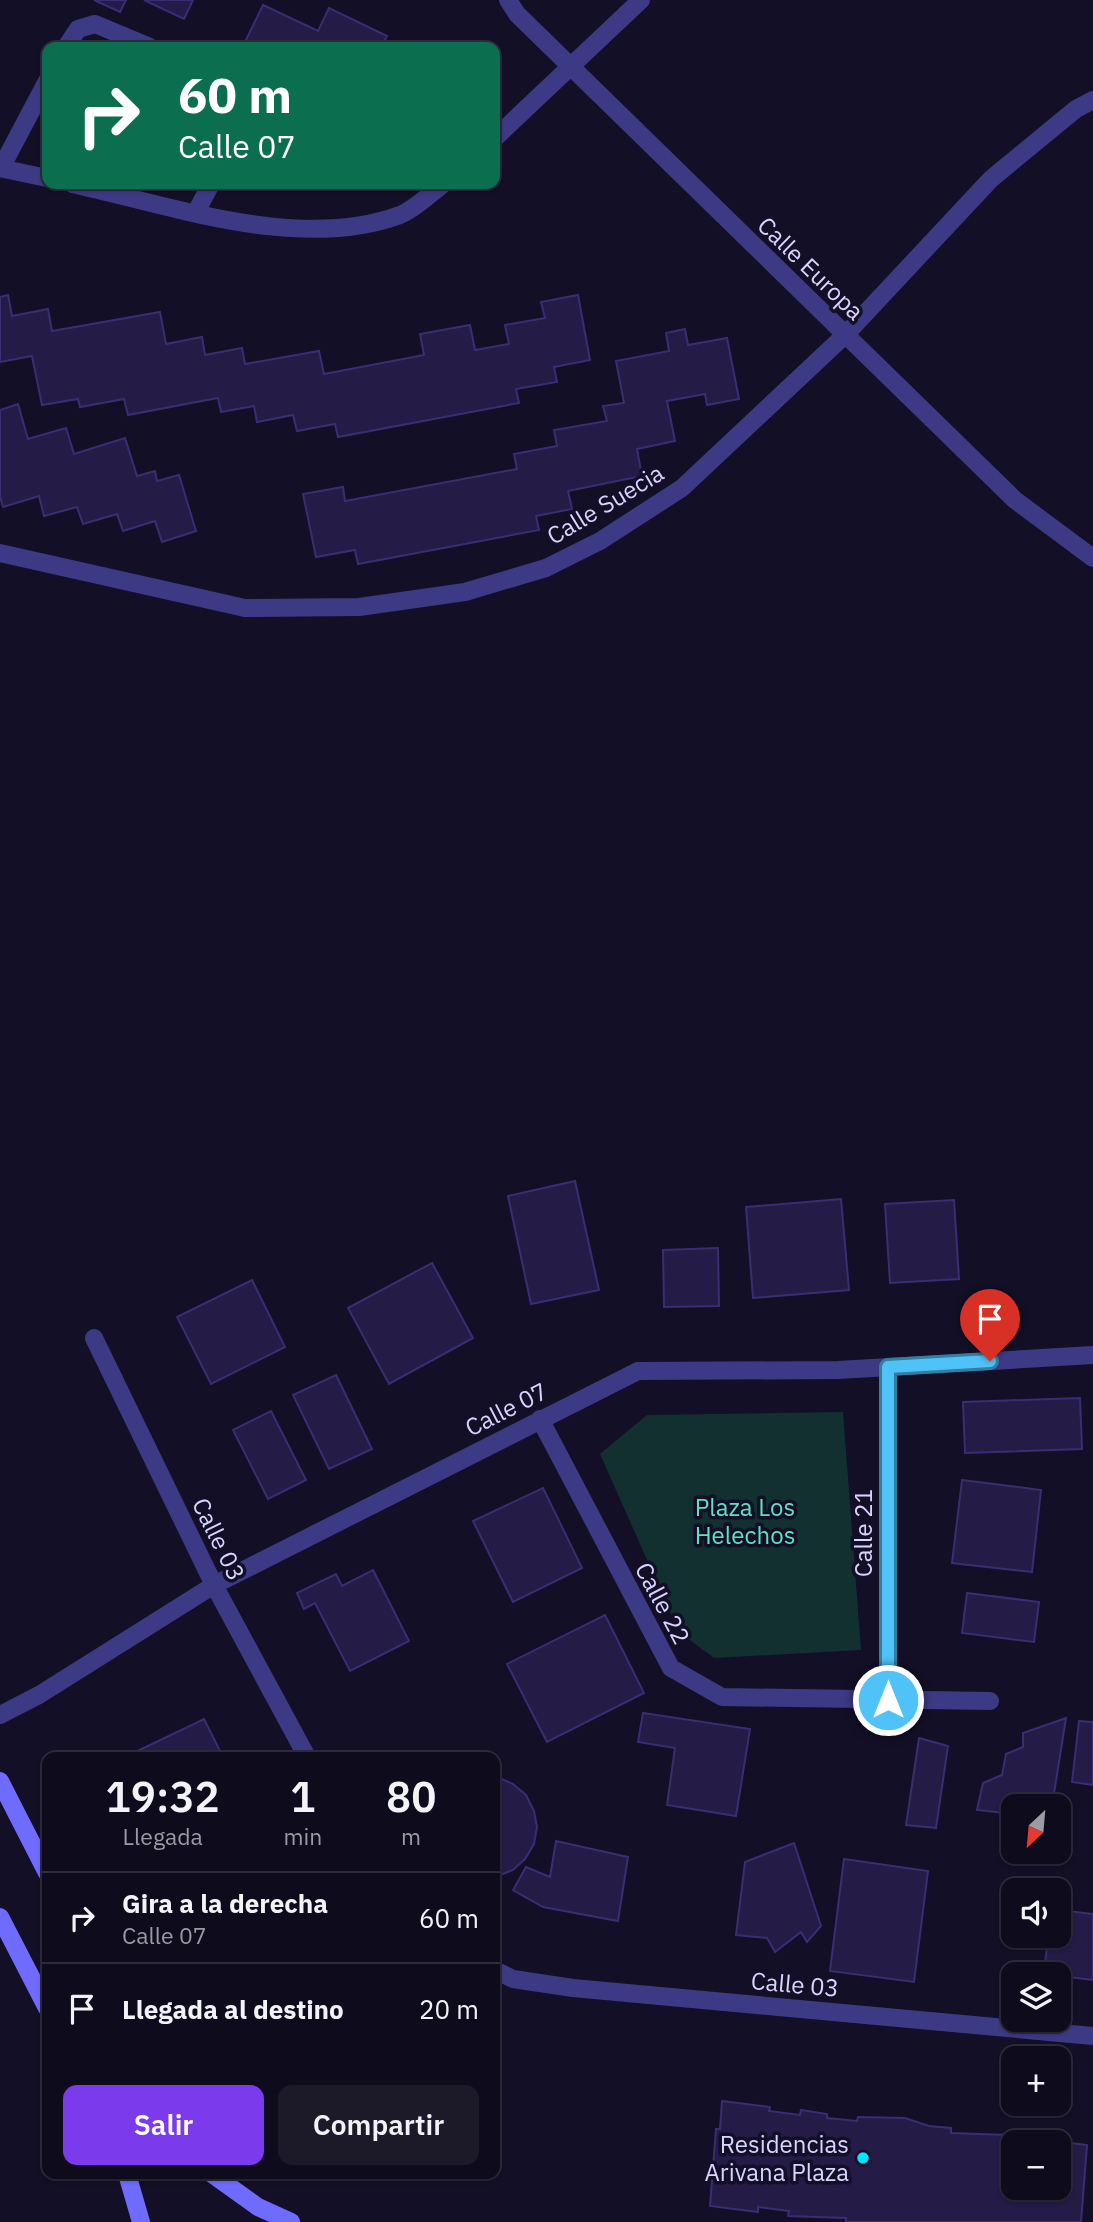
<!DOCTYPE html>
<html lang="es">
<meta charset="utf-8">
<style>
body{margin:0;font-family:"IBM Plex Sans",sans-serif;background:#1c1929;color:#f1f3f6;height:100vh;display:flex;flex-direction:column;font-size:26px;white-space:nowrap}
*{box-sizing:border-box;margin:0}
p{font-size:23px;color:#9b9ba3}
.icon{flex:none;width:38px;height:38px;fill:none;stroke:currentColor;stroke-width:2;stroke-linecap:round;stroke-linejoin:round}
.map{position:relative;flex:1;overflow:hidden}
.details{position:absolute;left:42px;top:1752px;width:458px;height:427px;display:flex;flex-direction:column;background:#0e0b1c;border-radius:14px;box-shadow:0 2px 5px #0004,0 0 0 2px #2e2b3b}
.details>*{flex:none}
.top-card{position:absolute;left:42px;top:42px;width:458px;height:147px;border-radius:14px;box-shadow:0 2px 5px #0004,0 0 0 2px #2e2b3b;background:#0b6e4f;color:#fff;overflow:hidden}
.needle{width:46px;rotate:206deg}
.fabs{position:absolute;left:1001px;top:1794px;display:grid;gap:14px}
.fabs a{display:grid;place-items:center;width:70px;height:70px;border-radius:14px;background:#0e0b1c;box-shadow:0 2px 5px #0004,0 0 0 2px #2e2b3b;font-size:35px}
.pin{position:absolute;display:grid;place-items:center;width:60px;height:60px;color:#fff;margin:-72px -30px;border-radius:50% 50% 50% 0;rotate:-45deg;box-shadow:0 0 7px #0007}
.pin .icon{rotate:45deg}
.me{position:absolute;width:77px;margin:-38px;rotate:0deg;stroke-linejoin:round;filter:drop-shadow(0 0 5px #0008)}
.turn{display:flex;align-items:center;gap:24px;height:147px;padding:0 21px;font-size:32px}
.turn .icon{width:91px;height:91px;stroke-width:2.5}
.turn b{display:block;font-size:49px;line-height:60px}
.eta{display:flex;justify-content:space-evenly;align-items:center;height:119px;text-align:center}
.eta b{font-size:42px;font-weight:600;line-height:49px}
.action{display:flex;gap:14px;margin-top:auto;padding:14px 21px}
.action a{flex:1;height:80px;border-radius:14px;background:#7c3aed;color:#fff;font-size:28px;font-weight:600;line-height:80px;text-align:center}
.action a+a{background:#1c1929;color:#f1f3f6}
ul{padding:0;list-style:none}
li{display:flex;align-items:center;gap:21px;height:91px;padding:0 21px;border-top:2px solid #2e2b3b}
li div{flex:1}
li b{display:block;font-size:26px}
li em{font-style:normal}
.map>svg:first-child{display:block}
.green{fill:#12302f}
.building{fill:#241b47;stroke:#3b2d73;stroke-width:2}
.lines{fill:none;stroke-linecap:round;stroke-linejoin:round}
.service{stroke:#3d3a85;stroke-width:18}
.minor{stroke:#3d3a85;stroke-width:18}
.secondary{stroke:#6f6bff;stroke-width:18}
.route-casing{stroke:#337fa1;stroke-width:18}
.route{stroke:#4fc3f7;stroke-width:12}
.poi-dot{fill:#00e5ff;stroke:#130f26;stroke-width:2.5}
.labels{text-anchor:middle;dominant-baseline:central;stroke-width:7;stroke-linejoin:round;paint-order:stroke}
.street-label{font-size:24px;fill:#d9d4ff;stroke:#130f26}
.park-label{font-size:24px;fill:#5fe0c0;stroke:#130f26}
.poi-label{font-size:24px;fill:#d9d4ff;stroke:#130f26;text-anchor:end}
</style>
<div class="map">
<svg width="1093" height="2222" viewBox="0 0 1093 2222">
<rect width="100%" height="100%" fill="#130f26"/>
<path class="green" d="M843,1412L861,1650L714,1658L679,1632L600,1454L647,1415Z"/>
<path class="building" d="M94,0H126L120,12Z
M144,0H193L184,19Z
M263,5L318,31L329,8L387,36L381,47H251L244,44Z
M8,295L12,316L48,309L52,331L160,312L166,344L202,337L205,355L242,348L245,364L319,351L324,374L424,355L420,334L470,325L475,350L509,344L505,325L545,318L541,302L578,295L590,360L554,367L557,382L516,389L519,403L338,437L335,424L297,431L293,415L257,422L254,406L221,412L218,398L128,415L124,399L80,407L78,399L42,405L32,356L0,362V297Z
M685,329L688,345L727,338L739,399L707,405L705,394L667,401L675,441L637,449L642,476L568,491L572,509L536,516L539,530L358,564L355,550L316,557L303,494L343,487L345,501L517,469L514,454L557,446L554,430L607,421L603,406L624,403L616,361L669,351L666,333Z
M18,404L28,439L66,428L74,454L125,438L137,476L155,471L157,481L179,475L196,531L162,542L155,521L123,531L117,514L83,524L77,507L44,516L39,496L3,507L0,496V410Z
M575,1181L599,1290L531,1304L508,1196Z
M841,1199L849,1290L753,1298L746,1207Z
M954,1200L959,1279L890,1283L885,1204Z
M718,1248L719,1306L664,1307L663,1250Z
M432,1263L473,1338L389,1384L348,1308Z
M252,1280L285,1347L211,1384L177,1317Z
M336,1375L372,1449L329,1469L293,1395Z
M1080,1398L1082,1449L965,1453L963,1402Z
M271,1411L306,1480L268,1499L233,1430Z
M962,1480L1041,1490L1032,1572L952,1563Z
M543,1488L582,1568L513,1602L473,1521Z
M373,1570L409,1641L350,1671L315,1603L304,1609L297,1593L336,1574L342,1586Z
M967,1593L1039,1602L1034,1642L962,1633Z
M605,1615L644,1693L547,1742L507,1664Z
M643,1713L750,1729L736,1816L667,1805L675,1748L638,1742Z
M1066,1718L1052,1806H1013V1814L977,1810L983,1783L1002,1775L1006,1754L1023,1747V1733Z
M204,1719L223,1757H125Z
M1079,1721L1093,1722V1785L1072,1782Z
M919,1738L948,1746L936,1828L906,1825Z
M495,1776L513,1784L526,1795L534,1811L537,1827L534,1844L525,1859L513,1870L495,1877Z
M556,1841L628,1857L618,1921L543,1907L513,1890L526,1867L550,1877Z
M794,1843L821,1926L807,1942L801,1932L775,1952L767,1938L736,1935L745,1862Z
M844,1859L928,1871L914,1982L830,1971Z
M1059,1910L1093,1914V1980L1044,1974L1048,1936H1059Z
M722,2101L770,2107L769,2111L800,2115L801,2110L827,2114V2118L857,2121L858,2117L905,2118L929,2126L951,2128V2133L1009,2135L1008,2139L1030,2142H1013V2188H1059V2142H1039L1040,2139L1087,2145L1081,2222H846V2218L788,2216L789,2211L758,2207V2212L710,2206L716,2129H720Z"/>
<g class="lines">
<path class="service" d="M66,47L78,29L95,24L150,47
M1,168L47,81
M196,212L211,184"/>
<path class="minor" d="M508,0L517,14L1015,500L1093,558
M495,138L641,0
M0,168L47,178
M72,184C173,206 300,252 400,215C415,209 430,194 443,184
M0,553L245,608L359,607L465,592L546,568L600,541L682,488L845,335L991,179L1076,109L1093,100
M94,1338L214,1585L307,1757
M540,1419L671,1668L722,1697L990,1701
M888,1700V1367
M0,1715L39,1695L214,1585L638,1371L838,1370L1093,1355
M495,1970L513,1979L573,1988L1093,2036"/>
<path class="secondary" d="M0,1781L47,1873
M0,1917L47,2008
M127,2174L141,2222
M212,2174L258,2207L291,2222"/>
</g>
<g class="lines">
<g class="route-casing">
<path id="route" d="M888,1700V1367L990,1361"/>
</g>
<use href="#route" class="route"/>
</g>
<circle class="poi-dot" cx="863" cy="2158" r="7"/>
<g class="labels">
<g class="street-label">
<text transform="translate(811 268) rotate(44)">Calle Europa</text>
<text transform="translate(605 504) rotate(-31)">Calle Suecia</text>
<text transform="translate(506 1409) rotate(-27)">Calle 07</text>
<text transform="translate(863 1533) rotate(-90)">Calle 21</text>
<text transform="translate(219 1539) rotate(64)">Calle 03</text>
<text transform="translate(663 1603) rotate(62)">Calle 22</text>
<text transform="translate(795 1984) rotate(5)">Calle 03</text>
</g>
<g class="park-label">
<text x="745" y="1507">Plaza Los<tspan x="745" dy="28">Helechos</tspan></text>
</g>
<g class="poi-label">
<text x="849" y="2144">Residencias<tspan x="849" dy="28">Arivana Plaza</tspan></text>
</g>
</g>
</svg>
<div class="fabs">
<a><svg class="needle" viewBox="-14 -14 28 28"><path d="M0-13l5 13h-10z" fill="#e53935"/><path d="M0 13l5-13h-10z" fill="#9b9ba3"/></svg></a>
<a><svg class="icon" aria-label="sound" viewBox="0 0 24 24"><path d="M4 9h4l5-4v14l-5-4H4zM17 9q2 3 0 6"/></svg></a>
<a><svg class="icon" aria-label="layers" viewBox="0 0 24 24"><path d="M12 4l9 5-9 5-9-5zM3 14l9 5 9-5"/></svg></a>
<a>+</a>
<a>−</a>
</div>
<div class="pin" style="left:990px;top:1361px;background:#d93025"><svg class="icon" aria-label="arrive" viewBox="0 0 24 24"><path d="M6 21V4h12l-3 4 3 4H6"/></svg></div>
<svg class="me" style="left:888px;top:1700px" viewBox="-20 -20 40 40"><circle r="17" fill="#4fc3f7" stroke="#fff" stroke-width="3"/><path d="M0-11L8 9 0 5-8 9z" fill="#fff"/></svg>
<div class="top-card">
<div class="turn"><svg class="icon" aria-label="right" viewBox="0 0 24 24"><path d="M7 20v-9h11M14 6l5 5-5 5"/></svg><div><b>60 m</b>Calle 07</div></div>
</div>
<section class="details">
<div class="eta">
<div><b>19:32</b><p>Llegada</p></div>
<div><b>1</b><p>min</p></div>
<div><b>80</b><p>m</p></div>
</div>
<ul>
<li><svg class="icon" aria-label="right" viewBox="0 0 24 24"><path d="M7 20v-9h11M14 6l5 5-5 5"/></svg><div><b>Gira a la derecha</b><p>Calle 07</p></div><em>60 m</em></li>
<li><svg class="icon" aria-label="arrive" viewBox="0 0 24 24"><path d="M6 21V4h12l-3 4 3 4H6"/></svg><div><b>Llegada al destino</b></div><em>20 m</em></li>
</ul>
<div class="action"><a>Salir</a><a>Compartir</a></div>
</section>
</div>
